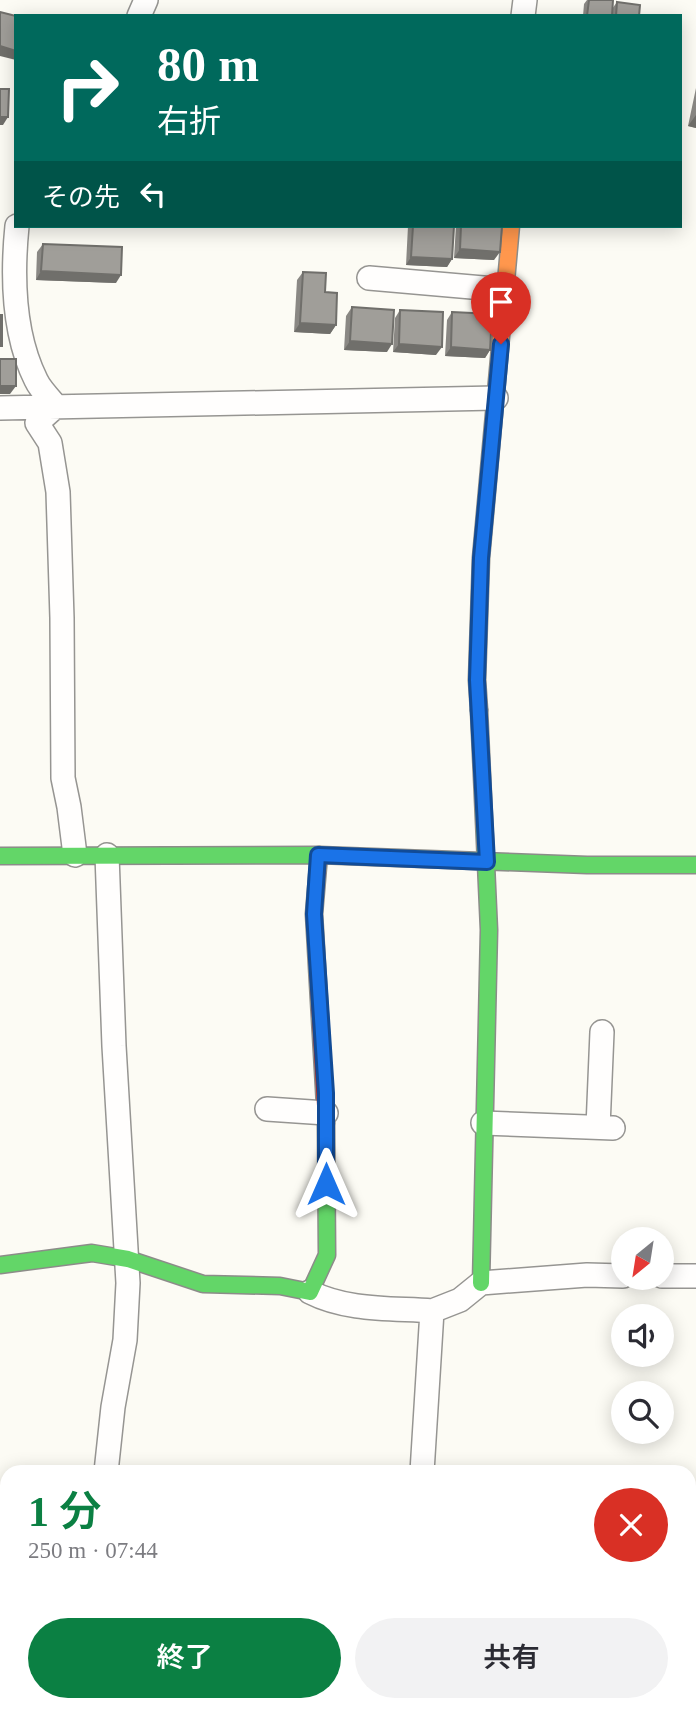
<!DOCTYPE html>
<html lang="ja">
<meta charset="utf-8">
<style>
body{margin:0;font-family:"Times New Roman","Noto Sans JP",serif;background:#f2f2f3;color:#2b2b33;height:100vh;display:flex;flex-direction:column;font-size:26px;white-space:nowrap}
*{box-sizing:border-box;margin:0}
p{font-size:23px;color:#7c7c81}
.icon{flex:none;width:38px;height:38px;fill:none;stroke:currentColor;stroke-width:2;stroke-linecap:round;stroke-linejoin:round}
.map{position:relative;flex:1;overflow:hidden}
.panel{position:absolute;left:0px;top:1465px;width:696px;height:247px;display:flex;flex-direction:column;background:#fff;border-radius:21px 21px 0 0;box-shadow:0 4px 18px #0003}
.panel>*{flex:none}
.guide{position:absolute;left:14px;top:14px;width:668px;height:214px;border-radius:0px;box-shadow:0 4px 18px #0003;background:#00695c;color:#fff;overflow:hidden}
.needle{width:46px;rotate:210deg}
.controls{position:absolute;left:611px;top:1227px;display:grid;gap:14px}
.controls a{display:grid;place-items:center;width:63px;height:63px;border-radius:50%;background:#fff;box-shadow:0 4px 18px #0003;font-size:35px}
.pin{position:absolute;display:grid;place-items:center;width:60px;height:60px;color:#fff;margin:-72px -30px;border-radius:50% 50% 50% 0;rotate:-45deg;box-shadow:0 0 7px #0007}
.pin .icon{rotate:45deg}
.me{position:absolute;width:77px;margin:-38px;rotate:0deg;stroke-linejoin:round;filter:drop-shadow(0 0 5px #0008)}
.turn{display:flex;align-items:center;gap:24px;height:147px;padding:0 28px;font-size:32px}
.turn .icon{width:91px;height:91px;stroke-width:2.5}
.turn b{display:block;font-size:49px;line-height:60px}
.then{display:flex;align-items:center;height:66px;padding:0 28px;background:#0003;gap:14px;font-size:26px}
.round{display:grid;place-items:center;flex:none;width:74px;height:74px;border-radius:37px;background:#f2f2f3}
.summary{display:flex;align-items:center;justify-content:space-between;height:119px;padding:0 28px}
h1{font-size:42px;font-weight:600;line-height:52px;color:#0b8043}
.cta{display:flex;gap:14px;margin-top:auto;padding:14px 28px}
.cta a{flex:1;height:80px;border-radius:42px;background:#0b8043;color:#fff;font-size:28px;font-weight:600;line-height:80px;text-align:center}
.cta a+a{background:#f2f2f3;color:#2b2b33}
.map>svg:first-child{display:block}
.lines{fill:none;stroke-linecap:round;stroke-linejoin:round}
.street-casing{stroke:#969592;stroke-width:26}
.fast-casing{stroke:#8c8c89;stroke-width:19}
.slow-casing{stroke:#8c8c89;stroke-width:19}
.jam-casing{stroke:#8c8c89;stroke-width:19}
.street{stroke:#fffefd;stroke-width:23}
.fast{stroke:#63d668;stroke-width:16}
.slow{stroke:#ff974d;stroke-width:16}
.jam{stroke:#b3261e;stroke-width:16}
.wall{fill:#8a8884}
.shaded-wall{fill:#706f6b}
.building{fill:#a09e99;stroke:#706f6b;stroke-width:2}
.route-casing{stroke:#114b97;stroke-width:18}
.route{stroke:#1a73e8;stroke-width:12}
</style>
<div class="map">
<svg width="696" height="1711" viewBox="0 0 696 1711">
<rect width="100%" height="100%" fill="#fcfbf4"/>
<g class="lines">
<g class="street-casing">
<path id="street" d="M139,16L146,0
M523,16L525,0
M17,226C12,276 13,334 36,380C40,389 49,398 56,406L37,423L50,443L58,492L62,618L63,778L69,807L75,855
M369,278L506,290
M0,408L496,398
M267,1109L326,1113
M483,1123L613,1128
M598,1127L602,1032
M662,1276H696
M310,1292C347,1311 392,1308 432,1311
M106,1472L113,1407L125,1340L128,1283L114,1046L107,855
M422,1472L432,1311L460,1300L481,1283L587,1275L623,1276
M690,1501H696
M412,1704L413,1711
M111,1711L112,1704"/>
</g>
<g class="fast-casing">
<path id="fast" d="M479,710L489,930L481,1283
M0,856L319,855L587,865H696
M0,1265L92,1253L128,1259L203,1284L280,1286L310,1292L327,1255L326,1123"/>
</g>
<g class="slow-casing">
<path id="slow" d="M479,710L477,680L481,558L511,226"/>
</g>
<g class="jam-casing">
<path id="jam" d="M319,855L314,914L326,1123"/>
</g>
<use href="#street" class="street"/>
<use href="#fast" class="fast"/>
<use href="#slow" class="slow"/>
<use href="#jam" class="jam"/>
</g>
<path class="wall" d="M587,0H613L612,9L617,2L639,16H583L584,4Z
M696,88V128L688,126Z
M408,226H454L452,259L447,267L406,265Z
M456,226H502L494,260L454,258Z
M43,244L116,283L36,280L37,252Z
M303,272L336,325L330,334L294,332L297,280Z
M352,307L387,352L344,350L346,316Z
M400,310L436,355L393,352L395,318Z
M452,312L490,350L485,358L445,356L447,320Z"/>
<path class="shaded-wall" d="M0,46L16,51V60L0,56Z
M696,115V128L688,126Z
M0,117H8L3,125H0Z
M460,249L500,252L494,260L454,258Z
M411,257L452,259L447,267L406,265Z
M41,271L121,275L116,283L36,280Z
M300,323L336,325L330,334L294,332Z
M350,341L392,344L387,352L344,350Z
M399,344L442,347L436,355L393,352Z
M451,347L490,350L485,358L445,356Z
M0,386H16L10,394H0Z"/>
<path class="building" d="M589,0H613L612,16H587Z
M617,2L640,5L639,16H616Z
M0,12L16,16V51L0,46Z
M0,89H9L8,117H0Z
M413,226H454L452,259L411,257Z
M461,226H502L500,252L460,249Z
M43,244L122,247L121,275L41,271Z
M303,272L326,273L325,292L337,293L336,325L300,323Z
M352,307L394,310L392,344L350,341Z
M400,310L443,312L442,347L399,344Z
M452,312L492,314L490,350L451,347Z
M0,315H2V346H0Z
M0,359H16V386H0Z"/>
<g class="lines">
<g class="route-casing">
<path id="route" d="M326,1184V1093L314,914L318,855L487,862L477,680L481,558L501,344"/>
</g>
<use href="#route" class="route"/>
</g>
</svg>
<div class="controls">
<a><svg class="needle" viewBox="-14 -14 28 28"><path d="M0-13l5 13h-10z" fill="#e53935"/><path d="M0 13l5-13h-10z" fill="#7c7c81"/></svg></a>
<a><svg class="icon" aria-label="sound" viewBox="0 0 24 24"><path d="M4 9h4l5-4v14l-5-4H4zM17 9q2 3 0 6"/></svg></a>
<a><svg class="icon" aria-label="search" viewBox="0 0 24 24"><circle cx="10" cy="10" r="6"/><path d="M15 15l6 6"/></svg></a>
</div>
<div class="pin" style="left:501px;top:344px;background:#d93025"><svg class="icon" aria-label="arrive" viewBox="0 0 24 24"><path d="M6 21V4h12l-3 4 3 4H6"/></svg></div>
<svg class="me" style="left:326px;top:1184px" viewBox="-20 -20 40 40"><path d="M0-17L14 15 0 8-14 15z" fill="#1a73e8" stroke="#fff" stroke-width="4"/></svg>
<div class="guide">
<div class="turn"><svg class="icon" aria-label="right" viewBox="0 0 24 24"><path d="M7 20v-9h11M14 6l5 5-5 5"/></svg><div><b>80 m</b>右折</div></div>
<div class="then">その先<svg class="icon" aria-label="left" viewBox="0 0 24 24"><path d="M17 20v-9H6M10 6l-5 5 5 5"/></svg></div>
</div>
<section class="panel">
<div class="summary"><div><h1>1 分</h1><p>250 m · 07:44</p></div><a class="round" style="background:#d93025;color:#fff"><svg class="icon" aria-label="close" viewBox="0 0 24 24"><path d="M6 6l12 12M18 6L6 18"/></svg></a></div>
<div class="cta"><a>終了</a><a>共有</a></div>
</section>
</div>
